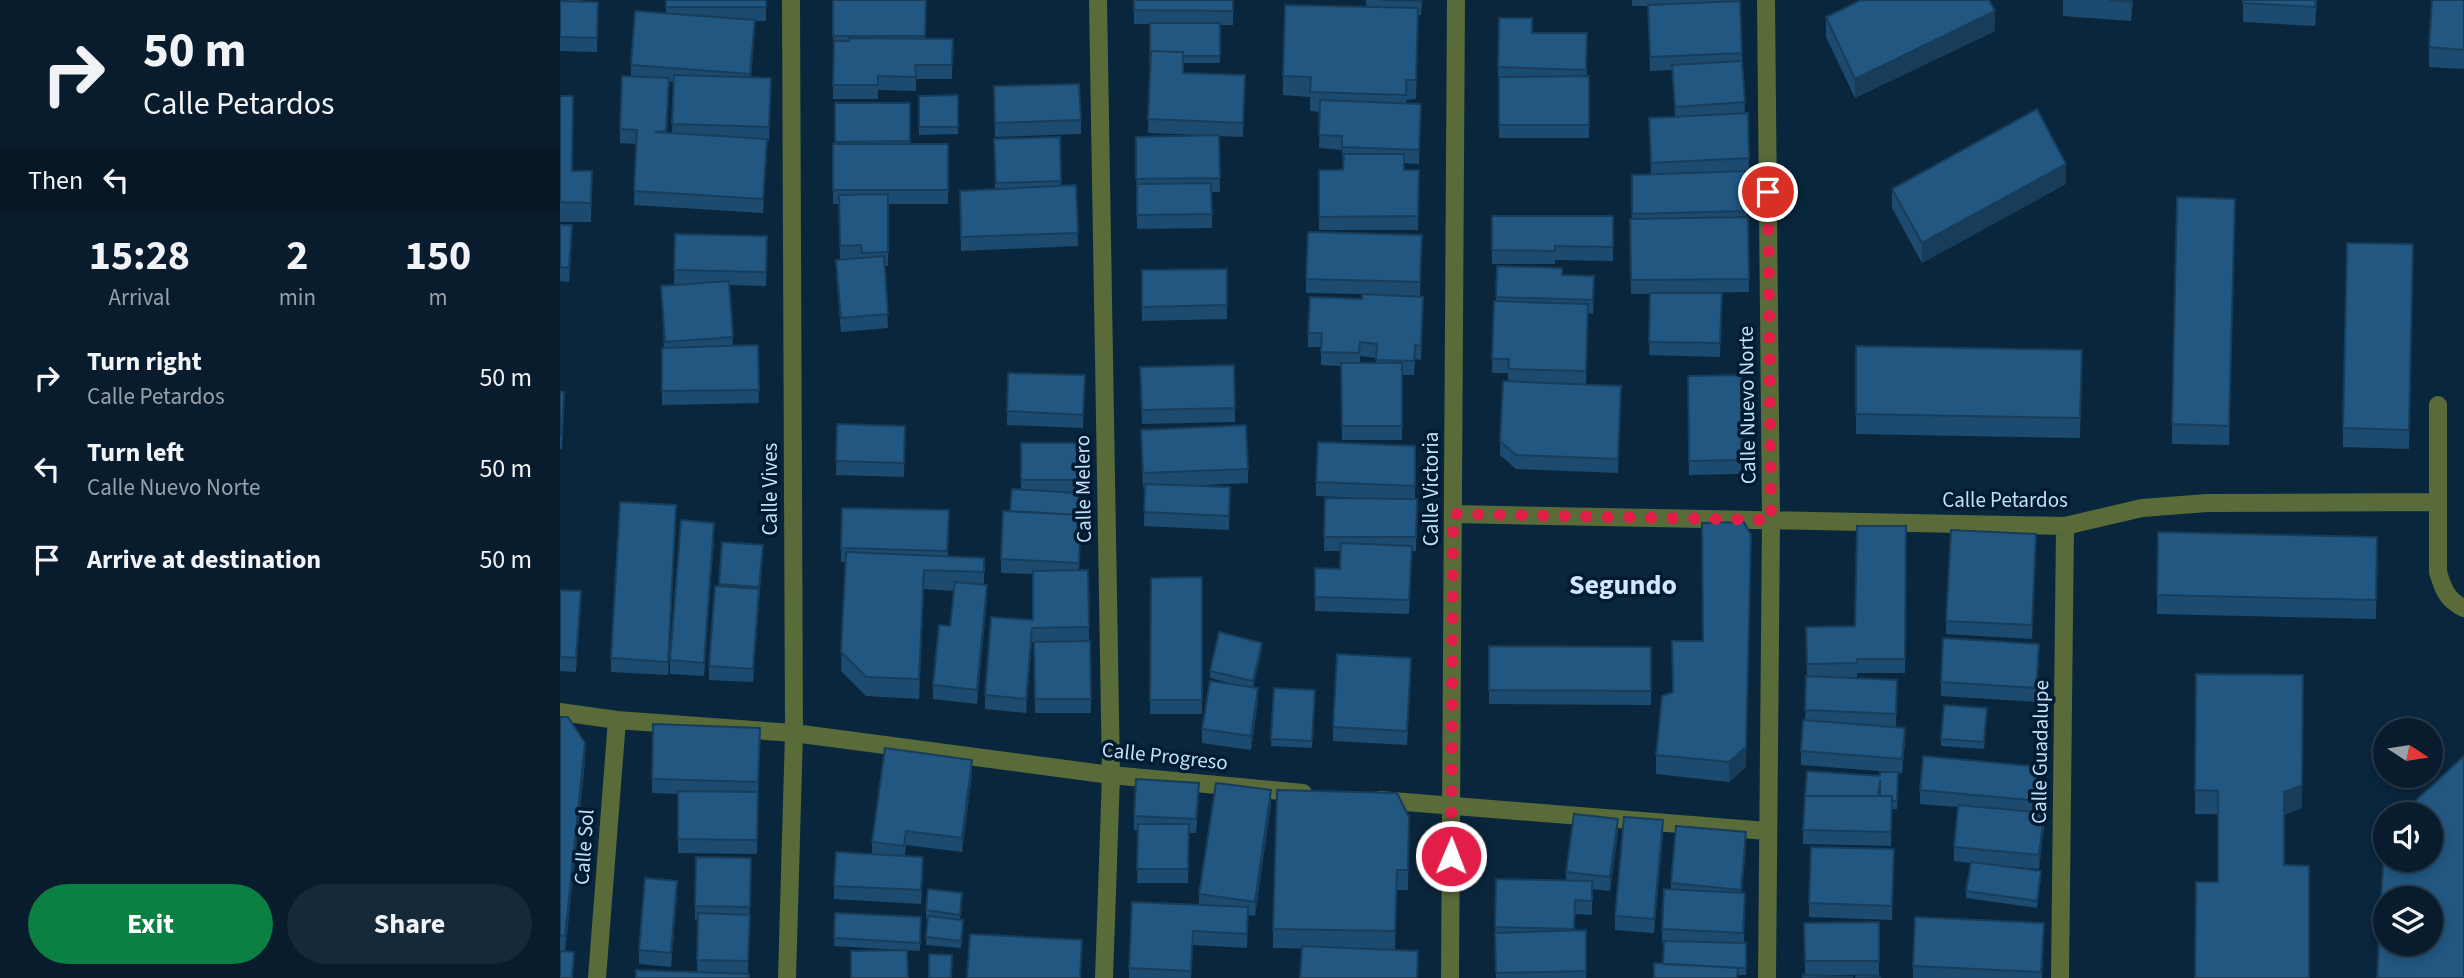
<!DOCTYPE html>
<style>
body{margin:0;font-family:"Source Sans 3",sans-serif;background:#16293a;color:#f1f3f6;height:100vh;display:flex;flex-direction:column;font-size:26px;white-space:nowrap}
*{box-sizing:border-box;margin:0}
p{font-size:23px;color:#98a1aa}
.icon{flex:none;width:38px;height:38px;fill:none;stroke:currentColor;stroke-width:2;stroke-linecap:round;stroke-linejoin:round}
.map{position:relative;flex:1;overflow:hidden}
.details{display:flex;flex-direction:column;background:#081c2e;width:560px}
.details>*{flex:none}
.hud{background:#081c2e;color:#f1f3f6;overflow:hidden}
.needle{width:46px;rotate:102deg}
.tools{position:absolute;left:1813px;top:718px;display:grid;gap:14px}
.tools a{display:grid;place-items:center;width:70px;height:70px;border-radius:50%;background:#081c2e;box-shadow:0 4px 10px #0003,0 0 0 2px #293a4a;font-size:35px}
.pin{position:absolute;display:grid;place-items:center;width:60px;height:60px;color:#fff;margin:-30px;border:4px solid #fff;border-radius:50%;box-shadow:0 2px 7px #0007}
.me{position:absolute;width:77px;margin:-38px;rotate:1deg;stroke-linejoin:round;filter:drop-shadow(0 0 5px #0008)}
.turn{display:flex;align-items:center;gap:24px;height:147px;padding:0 28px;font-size:32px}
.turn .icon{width:91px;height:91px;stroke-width:2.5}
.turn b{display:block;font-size:49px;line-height:60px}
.then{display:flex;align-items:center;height:66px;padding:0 28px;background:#0003;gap:14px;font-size:26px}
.eta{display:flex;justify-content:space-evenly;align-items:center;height:119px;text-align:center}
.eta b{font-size:42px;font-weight:700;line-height:49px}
.cta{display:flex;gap:14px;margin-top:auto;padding:14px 28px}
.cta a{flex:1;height:80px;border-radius:42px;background:#0b8043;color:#fff;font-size:28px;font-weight:700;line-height:80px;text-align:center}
.cta a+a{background:#16293a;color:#f1f3f6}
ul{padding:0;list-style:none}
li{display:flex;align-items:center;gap:21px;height:91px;padding:0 28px}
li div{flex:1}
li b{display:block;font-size:26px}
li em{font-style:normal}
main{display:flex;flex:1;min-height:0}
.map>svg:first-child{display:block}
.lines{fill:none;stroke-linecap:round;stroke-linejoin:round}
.minor{stroke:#596b39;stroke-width:18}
.wall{fill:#1c4b6f;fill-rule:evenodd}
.shaded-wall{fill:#173d5a}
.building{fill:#215781;stroke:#173d5a;stroke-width:2;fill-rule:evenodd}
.route{stroke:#e11d48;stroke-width:12;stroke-dasharray:0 21.6}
.labels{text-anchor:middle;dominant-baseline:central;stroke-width:7;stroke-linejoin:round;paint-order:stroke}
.street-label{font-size:21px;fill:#c4dff8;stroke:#011c32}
.district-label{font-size:28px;font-weight:bold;fill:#d1e7fb;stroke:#011c32}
</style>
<main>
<section class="details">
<div class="hud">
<div class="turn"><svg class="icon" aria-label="right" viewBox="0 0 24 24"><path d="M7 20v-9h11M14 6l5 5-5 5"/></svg><div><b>50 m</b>Calle Petardos</div></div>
<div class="then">Then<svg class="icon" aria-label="left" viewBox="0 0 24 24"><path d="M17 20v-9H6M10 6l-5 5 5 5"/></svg></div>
</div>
<div class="eta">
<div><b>15:28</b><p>Arrival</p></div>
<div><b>2</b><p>min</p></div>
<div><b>150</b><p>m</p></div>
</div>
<ul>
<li><svg class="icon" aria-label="right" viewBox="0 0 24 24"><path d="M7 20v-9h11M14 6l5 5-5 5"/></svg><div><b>Turn right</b><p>Calle Petardos</p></div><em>50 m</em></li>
<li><svg class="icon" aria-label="left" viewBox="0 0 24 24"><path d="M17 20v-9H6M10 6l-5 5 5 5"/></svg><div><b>Turn left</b><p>Calle Nuevo Norte</p></div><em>50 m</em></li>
<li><svg class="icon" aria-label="arrive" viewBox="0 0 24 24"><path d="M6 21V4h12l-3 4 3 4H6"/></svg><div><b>Arrive at destination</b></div><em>50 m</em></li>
</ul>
<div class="cta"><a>Exit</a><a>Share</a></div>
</section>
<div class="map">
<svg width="1904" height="978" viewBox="0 0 1904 978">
<rect width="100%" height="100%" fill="#0a263d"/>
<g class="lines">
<path class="minor" d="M538,0L551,775L544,978
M1206,0L1211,521L1207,978
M1878,405V572C1883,589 1887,600 1904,608
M893,514L1505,526L1582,508L1647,503L1878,502
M0,712L57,720L234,733L551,775L743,793
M820,800L1207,831
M37,978L57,720
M227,978L234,733L231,0
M890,978L896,0
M1500,978L1505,526"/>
</g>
<path class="wall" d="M0,0H22V1L38,2L37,52L0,51Z
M106,0H206V21H195L191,77L211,92L209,141H207L203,213L74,205L76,144L60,143V129L71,76V65L106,14ZM109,82H114L112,133H107Z
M273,0H366L365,39H393L392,79H356V91L318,90V99H273Z
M574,0H673V25H660V63H623V73L685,89L683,137L659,136L660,192H652V228L577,229L576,137L637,135L588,133L590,24H574Z
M806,0H862L861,15H858L856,99L846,100V104H861L859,164L844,163V170H859L858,230H759V170H783L782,150L759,148L760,112L750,111V97L723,95V76L806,7Z
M1072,0H1176L1182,53L1185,113H1188L1189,172H1186V217H1188L1189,292L1130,293H1162L1160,357L1089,355L1090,294H1071L1070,219H1072V175L1091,174L1089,118L1115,116L1112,70L1090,71L1088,6H1072Z
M1503,0H1573L1571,21L1503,16Z
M1683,0H1757L1755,26L1683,22Z
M1904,0V69L1869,67V47Z
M1266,17L1435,31L1295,98L1266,37Z
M972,33H1027V76H1029V138H939V81H938V67Z
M398,95V134L359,135V96Z
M0,96L12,171H32L31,222H0Z
M434,100L521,120V134L435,137Z
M275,103H350V144H388V204H328V266H324L328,328L281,332L276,274V260H280L279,204H273V144H275Z
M500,137L501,186L516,185L518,246L401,251L400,205L435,189L434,139Z
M1506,184L1362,263L1332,208V189Z
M932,216H1053V261L995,260V264H932Z
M1675,218L1669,445L1612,444V424Z
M0,225L12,239L9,282L0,281Z
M115,234L207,250L206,286L169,285L173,346L198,345L199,403L102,405V348H104L101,286L127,284H114Z
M862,235L860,296L821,295L863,311L861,360L855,359L854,375H842V440H782L781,366L761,365V347H748V333L802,299V294L746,293V279ZM800,356L816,358V363H800Z
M1853,263L1849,449L1783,447V428Z
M937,266L1002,275L1034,276L1033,314L1028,313L1026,385L1061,400L1058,473L956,469L940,455V441L948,382V373H932L934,301H936Z
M667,269V319L582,321V270Z
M1296,346L1522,350L1520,438L1296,434Z
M448,373L525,375L523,428L447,425Z
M1181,375V474L1129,475L1128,376Z
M580,381L675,408V422L582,424Z
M0,392L4,406L2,449H0Z
M277,424L345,426L344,477L276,475Z
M461,443H525V494H519L518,515L521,529L519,570H528L529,641L472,642L466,713L425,709V695L473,620V574L441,573V559L450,511L461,489Z
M581,444L688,469V483L624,486L670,487L669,530L584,526L585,487H583Z
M855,446V499H857L856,551H852L849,614L755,611V568L780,569V551H764L765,498H807L756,496V482Z
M116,519L108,675L51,672V658Z
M389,524L388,556L424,558V585L427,599L417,704L373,699V685L390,626L394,591L364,589L359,699L306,696L281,671L285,562H281V548Z
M1346,526L1345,673H1297V677H1281L1337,680L1336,727L1345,742L1342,773H1338L1337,809H1332L1331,846L1243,844V830L1320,776L1331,772L1241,765V751L1245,720L1247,676L1246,627L1295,626Z
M1598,532L1817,537L1816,619L1597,614Z
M154,537L144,676L110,674V660Z
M162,542L203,552L193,682L149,680V666L159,586Z
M1476,548L1472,639L1386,634V621Z
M642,577V714H590L591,578Z
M0,590L21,605L16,672L0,671Z
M530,641L531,713H475L474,642Z
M929,646L1091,647V705L929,704Z
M702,650L693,687L698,702L691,750L642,743V729L681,686L650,678V671Z
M1479,658L1476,702L1381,696V682Z
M851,672L847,745L773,741V727Z
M1636,674L1742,808L1724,815L1635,814Z
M714,688L755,690L752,748L711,746Z
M1102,696L1186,767L1169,782L1096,774V755Z
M1427,715L1424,749L1381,746V739Z
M0,717L25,762L5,951L14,966L0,978Z
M93,724L200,742L198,796L197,854L118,853V794L92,793Z
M412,774L402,852L346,845L345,856L363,871L361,904L274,899V886L312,854V842Z
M1483,781L1480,812L1484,827L1479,869L1415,863L1481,879L1477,908L1406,898V891L1411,863L1394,861V847L1398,807L1360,804V790Z
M639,797L636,833H629L628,883H577L578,830H574V816Z
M711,804L695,916L688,915L687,948L633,945L631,978H569V968L639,905V894Z
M849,817L848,890H837L835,950L713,948V929Z
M1058,833L1050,891L1032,889V915L1015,914V931L1026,930V978H936L935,941L936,879L1006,880V872Z
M1103,834L1094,933L1055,930V916Z
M1186,846L1182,892L1185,907L1184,943H1186V975H1178L1103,964V943H1102V929L1111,889V883Z
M1334,849L1332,920L1249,917V903Z
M136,857L191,858L188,974L137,972L138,920H135Z
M117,895L111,967L79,964V950Z
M402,900L400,920L403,928L401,948L366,945L368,918H366V910Z
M275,913L361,917L360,951L274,946Z
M1319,922V975H1245L1244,923Z
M1484,937L1482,978H1353V966Z"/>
<path class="shaded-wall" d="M1572,0H1573L1571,21Z
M1756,0H1757L1755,26Z
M1435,11V31L1295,98V79Z
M195,20V34L190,88V74Z
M207,139V153L203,213V199Z
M1506,164V184L1362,263V243Z
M12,225V239L9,282V268Z
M116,505V519L108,675V662Z
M154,523V537L144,676V663Z
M1476,534V548L1472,639V625Z
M1191,554L1186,767L1169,782V762Z
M364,570V589L359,699V679Z
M427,585V599L417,704V690Z
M199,589V603L193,682V669Z
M21,591V605L16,672V658Z
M472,628V642L466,713V699Z
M702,643V650L693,688V681Z
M851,658V672L847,745V731Z
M1743,675L1742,808L1724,815V792Z
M698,688V702L691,750V736Z
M1345,728V742L1342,773V759Z
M25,743V762L5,956V936Z
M412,760V774L402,852V838Z
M1483,767V781L1479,815V801Z
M711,790V804L695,916V902Z
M1484,813V827L1479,869V855Z
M1058,819V833L1050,891V877Z
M1103,820V834L1094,933V919Z
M1186,832V846L1181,904V890Z
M117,881V895L111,967V953Z"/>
<path class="building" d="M106,0H206V7H106Z
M273,0H366L365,36H273Z
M574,0H673V11L574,10Z
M821,0H861V1Z
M1301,0H1429L1435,11L1295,79L1266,17Z
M1549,0H1572L1571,2Z
M1683,0H1756L1755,7L1683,3Z
M1872,0H1904V50L1869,47Z
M0,1L38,2L37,38L0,37Z
M1180,1L1182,53L1090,57L1088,5Z
M725,5L858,8L856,80H846V95L750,92L751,77L723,76Z
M75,11L195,20L190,74L71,65Z
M939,18H972V33H1027L1026,70L938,67Z
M590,23H660V56H623V52L591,51L590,55Z
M289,38L393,39L392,65H355L356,77L318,76V85H273L274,41H289Z
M591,51L623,52V73L685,75L683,123L588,119Z
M1182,61L1185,102L1115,107L1112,65Z
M114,75L211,78L209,127L112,124Z
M62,76L109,78L106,131L95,132L207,139L203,199L74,191L77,130L60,129Z
M1029,76V125H939V77Z
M519,84L521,120L435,123L434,86Z
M398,95V127H359V96Z
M0,96H13L12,171H32L31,203L0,202Z
M760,100L861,104L859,150L782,147V136L759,135Z
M275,103H350V141L275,142Z
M1477,109L1506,164L1362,243L1332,189Z
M1188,113L1189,158L1091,163L1089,118Z
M659,135L660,178L576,179V137Z
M500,137L501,181L436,183L434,139Z
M273,144H388V190H273Z
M784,154H844V170H859L858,216L759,217V170H783Z
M1186,171V211L1072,214V175Z
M651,183L652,214L577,215V184Z
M516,185L518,233L401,237L400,191Z
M328,194V252L302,253L301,245L280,246L279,195Z
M1617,197L1675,199L1669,426L1612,424Z
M932,216H1053V247L995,246V251L932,250Z
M1188,217L1189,279L1071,280L1070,219Z
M0,225H12L9,268L0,267Z
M748,232L862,235L860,282L746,279Z
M115,234L207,236L206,272L114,270Z
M1787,243L1853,244L1849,430L1783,428Z
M324,256L328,314L281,318L276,260Z
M937,266L1002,268V275L1034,276L1033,300L936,297Z
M667,269V305L582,307V270Z
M169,281L173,337L105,342L101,286Z
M1090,293H1162L1160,343L1089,342Z
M802,294L863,297L861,346L855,345L854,361L816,360L817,344L800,342L799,353L761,352L762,333H748L750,297L802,299Z
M934,301L1028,304L1026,371L948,369L949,359H932Z
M198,345L199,390L102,391V348Z
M1296,346L1522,350L1520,418L1296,414Z
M781,363H842V426H782Z
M674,365L675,408L582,410L580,367Z
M448,373L525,375L523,415L447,411Z
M1181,375V460L1129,461L1128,376Z
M943,381L1061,386L1058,459L956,455L940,441Z
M0,392H4L2,435H0Z
M277,424L345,426L344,463L276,461Z
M686,425L688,469L583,473L581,430Z
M758,442L855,446V486L756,482Z
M461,443H525V480H461Z
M585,484L670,487L669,516L584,512Z
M452,489L519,493L517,515L450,511Z
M765,498L857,499L856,537H764Z
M60,502L116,505L108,662L51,658Z
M282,508L389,510L387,551L281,548Z
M443,511L521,515L519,563L441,559Z
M121,520L154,523L144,663L110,660Z
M1184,522L1191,535L1186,747L1169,762L1096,755L1102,696L1113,692L1112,641H1143L1142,523Z
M1297,526H1346L1345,659H1297V663L1247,664L1246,627L1295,626Z
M1391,530L1476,534L1472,625L1386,621Z
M1598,532L1817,537L1816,600L1597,595Z
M162,542L203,545L199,587L159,584Z
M781,543L852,546L849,600L755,597V568L780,569Z
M286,552L424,558V572L364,570L359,679L306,677L281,652Z
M528,570L529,627L472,628L466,699L425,695L431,617L473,620V571Z
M642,577V700H590L591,578Z
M395,582L427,585L417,690L373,685L379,625L390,626Z
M155,586L199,589L193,669L149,666Z
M0,590L21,591L16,658L0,657Z
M659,632L702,643L693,681L650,671Z
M1383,638L1479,644L1476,688L1381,682Z
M530,641L531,699H475L474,642Z
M929,646L1091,647V691L929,690Z
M777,654L851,658L847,731L773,727Z
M1636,674L1743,675L1742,785L1724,792V865L1749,866V978H1635L1636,882H1658V791L1635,790Z
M1246,676L1337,680L1336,714L1245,710Z
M650,681L698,688L691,736L642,729Z
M714,688L755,690L752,741L711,739Z
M1384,705L1427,708L1424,742L1381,739Z
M0,717H8L25,743L5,936H0Z
M1243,720L1345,728L1342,759L1241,751Z
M93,724L200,728L198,782L92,779Z
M325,748L412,760L402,838L346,831L344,846L312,842Z
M1363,756L1483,767L1479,801L1360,790Z
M1904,756V978H1817L1825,829V859H1871V814H1841ZM1825,898H1871V943H1825Z
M1247,771L1320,776V772H1338L1337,801H1332V796H1320V780L1318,796H1245Z
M576,779L639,783L636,819L574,816Z
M656,783L711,790L695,902L639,894Z
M717,790L837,793L849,817L848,870H837L835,931L713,929Z
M118,791L198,792L197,840L118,839Z
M1245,796H1332L1331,832L1243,830Z
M1398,805L1484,813L1479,855L1394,847Z
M1014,814L1058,819L1050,877L1006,872Z
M1064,817L1103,820L1094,919L1055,916Z
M578,824H629L628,869H577Z
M1116,826L1186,832L1181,890L1111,883Z
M1251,847L1334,849L1332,906L1249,903Z
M276,852L363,857L361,890L274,886Z
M136,857L191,858L190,907L135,906Z
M1411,862L1481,871L1477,901L1406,891Z
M85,878L117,881L111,953L79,950Z
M936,879L1032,881V901L1015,900L1014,929L935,927Z
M368,889L402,893L400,915L366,910Z
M1104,889L1185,893L1183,933L1102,929Z
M572,902L688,907L687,934L633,931L631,971L569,968Z
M138,913L190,915L188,961L137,960Z
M275,913L361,917L360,943L274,938Z
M368,916L403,920L401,941L366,937Z
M1355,917L1484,923L1481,972L1353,966Z
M1319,922V961H1245L1244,923Z
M1026,930V971L936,973L935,933Z
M410,934L522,940L520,978H407Z
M1104,941L1186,943V968L1103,964Z
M742,946L858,951L857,978H740Z
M347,950L348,978H291V951Z
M0,951L14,952L12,978H0Z
M369,954L392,955L391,978H369Z
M1094,963L1178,968L1177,978H1094Z
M76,970L189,974V978H76Z
M1243,975L1292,977V978H1243Z
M1296,975L1320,976V978H1296Z"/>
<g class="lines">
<path class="route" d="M891,856L893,514L1211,520L1208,192"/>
</g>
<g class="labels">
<g class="street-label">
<text transform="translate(1187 405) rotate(-91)">Calle Nuevo Norte</text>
<text transform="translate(210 489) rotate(-90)">Calle Vives</text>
<text transform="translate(523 489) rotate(-91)">Calle Melero</text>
<text transform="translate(871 489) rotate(-90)">Calle Victoria</text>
<text x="1445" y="500">Calle Petardos</text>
<text transform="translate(1480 752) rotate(-89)">Calle Guadalupe</text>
<text transform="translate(605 756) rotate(6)">Calle Progreso</text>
<text transform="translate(24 847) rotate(-86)">Calle Sol</text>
</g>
<g class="district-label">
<text x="1063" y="585">Segundo</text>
</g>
</g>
</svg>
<div class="tools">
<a><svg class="needle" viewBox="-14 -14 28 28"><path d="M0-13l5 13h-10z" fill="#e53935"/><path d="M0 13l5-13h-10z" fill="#98a1aa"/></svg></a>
<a><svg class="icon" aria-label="sound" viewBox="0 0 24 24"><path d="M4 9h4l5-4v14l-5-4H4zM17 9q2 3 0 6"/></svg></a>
<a><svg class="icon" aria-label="layers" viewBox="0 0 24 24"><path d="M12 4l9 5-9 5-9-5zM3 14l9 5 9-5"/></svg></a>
</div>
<div class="pin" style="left:1208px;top:192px;background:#d93025"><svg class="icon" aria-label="arrive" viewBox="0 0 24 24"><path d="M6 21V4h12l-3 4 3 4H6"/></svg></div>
<svg class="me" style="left:891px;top:856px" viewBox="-20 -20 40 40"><circle r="17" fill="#e11d48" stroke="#fff" stroke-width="3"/><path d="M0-11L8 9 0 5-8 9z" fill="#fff"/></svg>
</div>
</main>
